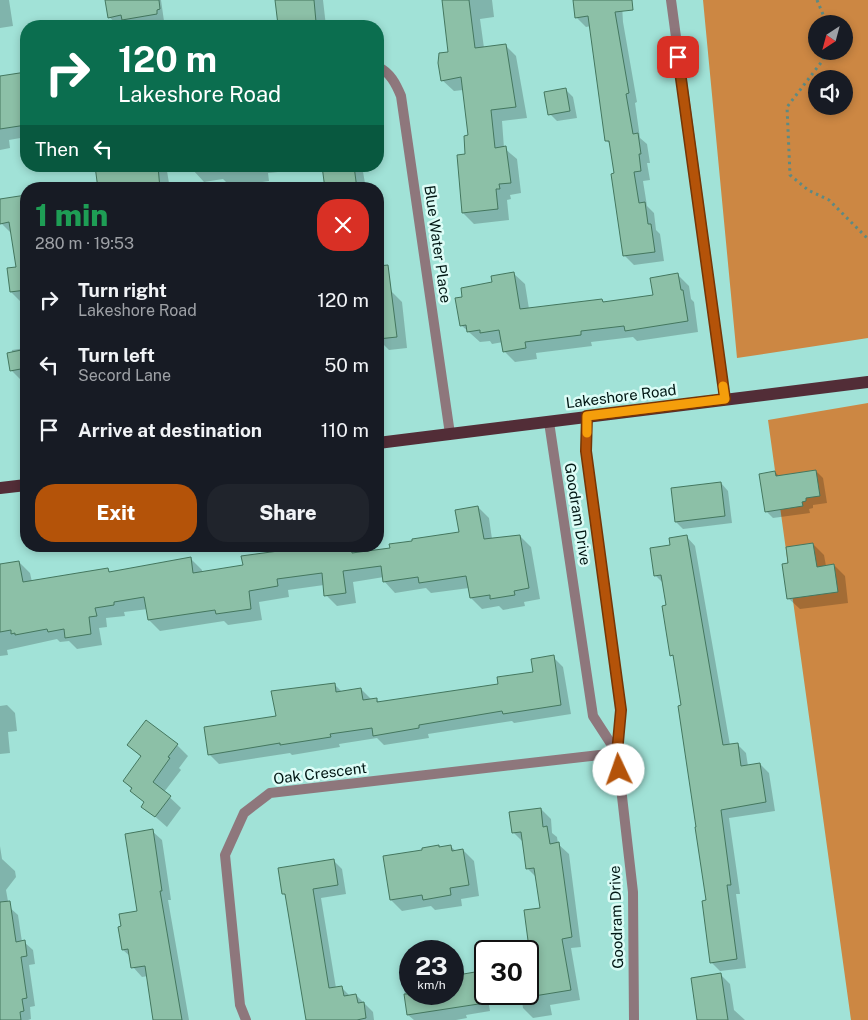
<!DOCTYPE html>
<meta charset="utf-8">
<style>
body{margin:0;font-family:"Public Sans",sans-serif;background:#20242c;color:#f1f3f6;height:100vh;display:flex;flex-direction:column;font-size:19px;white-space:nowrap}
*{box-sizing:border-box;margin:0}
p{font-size:16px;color:#9ea1a6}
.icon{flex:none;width:28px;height:28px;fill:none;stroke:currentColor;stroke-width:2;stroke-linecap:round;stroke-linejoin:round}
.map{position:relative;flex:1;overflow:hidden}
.sheet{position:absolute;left:20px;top:182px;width:364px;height:370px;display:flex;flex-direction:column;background:#171b24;border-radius:20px;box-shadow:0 2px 8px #0003}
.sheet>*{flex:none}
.guide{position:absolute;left:20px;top:20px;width:364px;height:152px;border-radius:20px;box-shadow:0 2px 8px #0003;background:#0b6e4f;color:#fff;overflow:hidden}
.needle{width:32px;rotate:216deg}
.fabs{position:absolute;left:808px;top:15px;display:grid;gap:10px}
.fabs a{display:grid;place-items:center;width:45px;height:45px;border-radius:50%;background:#171b24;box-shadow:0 2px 8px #0003;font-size:25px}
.speed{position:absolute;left:399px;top:940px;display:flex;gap:10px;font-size:25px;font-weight:700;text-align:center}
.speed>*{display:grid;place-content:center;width:65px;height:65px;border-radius:50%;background:#171b24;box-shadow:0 2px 8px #0003;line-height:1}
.speed small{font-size:12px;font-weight:400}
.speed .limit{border:2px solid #111;border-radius:8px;background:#fff;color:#111}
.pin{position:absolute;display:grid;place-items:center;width:42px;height:42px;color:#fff;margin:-21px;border-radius:10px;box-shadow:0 2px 8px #0006}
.me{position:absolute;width:55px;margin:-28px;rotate:357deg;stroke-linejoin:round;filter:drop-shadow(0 0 4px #0008)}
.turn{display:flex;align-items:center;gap:18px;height:105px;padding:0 15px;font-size:22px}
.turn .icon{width:65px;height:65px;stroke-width:2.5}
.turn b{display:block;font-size:35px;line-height:42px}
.then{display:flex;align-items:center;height:48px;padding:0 15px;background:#0003;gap:10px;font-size:19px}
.round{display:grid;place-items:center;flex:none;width:52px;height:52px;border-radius:20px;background:#20242c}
.headline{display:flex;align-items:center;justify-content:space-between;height:85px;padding:0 15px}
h1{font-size:30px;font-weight:800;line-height:38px;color:#1e9e55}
.button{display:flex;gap:10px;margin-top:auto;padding:10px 15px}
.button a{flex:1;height:58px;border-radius:20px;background:#b45309;color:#fff;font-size:20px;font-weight:800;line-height:58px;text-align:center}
.button a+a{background:#20242c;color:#f1f3f6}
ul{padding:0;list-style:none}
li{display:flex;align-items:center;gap:15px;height:65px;padding:0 15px}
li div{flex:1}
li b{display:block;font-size:19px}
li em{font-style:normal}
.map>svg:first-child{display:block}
.forest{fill:#cc8743;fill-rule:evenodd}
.shadow{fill:#0003}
.building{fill:#8cc0a7;stroke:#44775f}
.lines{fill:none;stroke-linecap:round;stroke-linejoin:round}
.path{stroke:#5c8a83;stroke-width:3;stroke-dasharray:2.5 4;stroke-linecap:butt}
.minor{stroke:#8e777c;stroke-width:10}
.primary{stroke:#522d37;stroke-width:12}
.route-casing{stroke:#753606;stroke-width:12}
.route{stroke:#b45309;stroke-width:9}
.slow{stroke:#f59e0b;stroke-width:9}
.labels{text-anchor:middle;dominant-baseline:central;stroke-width:5;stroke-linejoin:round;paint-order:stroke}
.street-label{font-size:15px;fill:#001613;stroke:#dcfcf6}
</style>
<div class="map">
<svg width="868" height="1020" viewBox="0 0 868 1020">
<rect width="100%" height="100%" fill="#a1e2d7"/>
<path class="forest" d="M703,0H868V338L737,358ZM816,24H844V51H816ZM816,79H844V106H816Z
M868,403V1020H851L768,420Z"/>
<path class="shadow" d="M0,0H9L13,26L0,28Z
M107,0H161L164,21L131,26L127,23L117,24L109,17Z
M276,0H323L326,26H280L279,25Z
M443,0H492L494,17L480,19L484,48L505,45L516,56L527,118L502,121L504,148L517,159L521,193L510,195L511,199L507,200L509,220L474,224L463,213L469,136L463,90L454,91L442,80L449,53Z
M574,0H628L622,5L623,22L637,102L635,103L640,138L647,144L650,163H647L650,180L643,181L647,206L654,213L656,230L660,234L664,261L634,265L624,255L611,145L607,141L591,26L586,27L577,18Z
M26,73V137L9,140L10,148L0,150V77Z
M566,90L573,97L577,118L557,121L550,114Z
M109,166H162L167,171L170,189H99Z
M193,166H277L278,172L268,173L269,181L231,187L223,179L204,182L193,170Z
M317,166H362L366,189H326L324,173Z
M26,197V302L22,303L11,292L17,268L12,234L1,223L0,201Z
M513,273L525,284L529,309L602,300L605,303L654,296L678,275L689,286L691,299L694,302L698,332L637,341L633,337L591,342L592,346L536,353L537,359L515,362L504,351L503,342L492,344L490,341L480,342L461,325L464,298Z
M391,291L402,302L407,348L389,350L378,339V293Z
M26,348V385L11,370L12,350Z
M816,471L823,478L827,503L813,505V508L809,509L810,513L773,518L766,511L775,472L780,477Z
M721,483L728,491L732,523L683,529L676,522Z
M478,507L489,518L492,539L520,536L531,547L540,599L524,602L525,606L503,610L499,606L482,609L471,598L469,588L431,593L426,588L395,593L384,581V577L353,582L356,603L337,606L326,595L324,585L288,590L289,597L259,602L262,620L228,625L224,621L160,631L149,620L148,609L124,612L125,616L106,618L107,627L99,628L102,645L77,649L69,641L60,642L57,639L7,650L8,655L0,656V566L19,562L30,573L32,582L108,570L111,573L191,559L202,570V573L244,566L325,546H354L361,553L391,549L460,533Z
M686,536L695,546L730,745L737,744L746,753L748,766L760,764L769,773L775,811L729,818L740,894H736L746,968L720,971L711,962L707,901L683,706L675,659L672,655L667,606L663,583L655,575L672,546Z
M813,544L824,555L826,566L834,565L845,576L848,603L800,609L788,598L789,564Z
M553,657L563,667L571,714L514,723L512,721L428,734L429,738L384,745L377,738L339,744L340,747L292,755L290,753L219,764L209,754L334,684L342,692L361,689L371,699H376L380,703L500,685L535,673Z
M7,705L15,713L17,731L8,732L10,753L0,754V706Z
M129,745H177L188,756L179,768L181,770L164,792L181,808L167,827L143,806L145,803L124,781L142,758Z
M541,809L551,819L552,833L557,837L558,844L569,854L581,947L571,948L580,1000L550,1005L552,1015L533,1018L523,1008L521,994H528V973L533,972L541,909L537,878L527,868L523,842L513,832Z
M152,831L162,840L171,900H168L189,1020H154L148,976L142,977L133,967L131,957L123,950L138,912Z
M0,846L2,859L15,871L16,877L6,890L9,907L18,915L22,942H24L33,950L35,964L29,965L35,1006L30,1007L31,1019L28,1020H0Z
M438,846L440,848L450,846L456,851L463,850L474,861L479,896L461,899L462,906L435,910L431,906L402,911L391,900L384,857L423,851Z
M333,860L342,869L346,894L321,898L336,988L341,987L350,996L356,995L373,1012L374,1020H307L287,897L283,893Z
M410,973V994H452L474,974L485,984V994H487L490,1011L466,1015L467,1018L456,1020H414L408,1015L402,974Z
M720,974L730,984L734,1010L745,1020H699Z"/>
<path class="building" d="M105,0H159L160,9L157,10V14L122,20L121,15L108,18Z
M275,0H314L316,22L278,25Z
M442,0H469L475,48L506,44L516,107L491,110L495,148L506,146L511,183L499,184L500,189H496L498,209L462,213L457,155L465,154L464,136L468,135L461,77L441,81L438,63L439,53L448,52Z
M573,0H632L633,10L615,12L629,93L626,94L633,134L638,133L641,154H639L641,171L634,172L639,203L645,202L648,224H651L655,252L623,256L611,174L614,173L609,141H605L588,16L575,18Z
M26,72V125L0,129V76Z
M566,88L570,111L548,115L544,92Z
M95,166H158L160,189H98Z
M322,166H354L357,189H325Z
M26,195V290L10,292L7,268L16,267L9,222L0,224V199Z
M388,265L397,337L378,339V266Z
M514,272L520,309L602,299L603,302L653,295L650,278L678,273L681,290H683L688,321L625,331L624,326L581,331V335L525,342L526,348L503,352L499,330L480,333V330L467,332L466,325L460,326L455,298L462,297L461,288L492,282L491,276Z
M26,349V368L10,371L7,353Z
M816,470L820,496L806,498V501L802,502L803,506L765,512L759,474L775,471L776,476Z
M721,482L725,516L675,522L671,488Z
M478,506L484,539L520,535L529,588L514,591L515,595L490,599V595L470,598L466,576L419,583L418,577L383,582L381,566L343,571L346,593L324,596L322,573L277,579L278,586L249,591L251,609L216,614L215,610L148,620L144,597L114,602V605L95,608L97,616L89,617L91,634L65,638L64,629L48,632L47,629L15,635V633L11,634V630L0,632V564L19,561L23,582L108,568L109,572L191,557L193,573L243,565L241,556L316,546H351L352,553L390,548L389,544L412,541V539L459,532L455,510Z
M687,535L723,745L738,743L741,766L760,763L766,802L721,810L731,885H727L737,959L710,963L702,901L706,900L695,827H696L678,706L681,705L673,655L670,656L662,606L666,605L661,575L654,576L650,548L670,545L669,538Z
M813,543L817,567L834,564L838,592L787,599L782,564L788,563L786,547Z
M554,655L561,705L503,714L502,711L419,725V728L373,736L372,728L330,734L331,737L280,745V743L208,755L204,727L276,716L271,691L335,683L336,692L361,688L363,700L377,698V702L498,684L497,677L533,672L531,659Z
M146,720L178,744L168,757L170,758L153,782L171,796L155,817L141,807L144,802L130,791L132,788L123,781L141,756L127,745Z
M541,808L543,827L547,826L550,844L559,842L572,937L562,939L571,990L528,997V972L532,971L524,910L540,908L534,868L526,869L521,832L512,833L509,812Z
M153,829L162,891H160L182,1020H153L145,966L131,968L128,949L122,950L118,927L121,926L119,914L137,911L125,834Z
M439,845V847L451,845L452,851L463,849L469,885L450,888L451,895L423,900L422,895L390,900L383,856L422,850V848Z
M334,859L338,885L313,889L329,988L342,986L344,996L356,994L358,1003L364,1002L366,1018L357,1020H306L285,894H282L278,868Z
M10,901L16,942L25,940L27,956L21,957L27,998L22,999L24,1011L20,1012L21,1020H0V902Z
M475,972L478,994H484L485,1003L407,1015L404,994H452V976Z
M721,973L728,1020H697L691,978Z"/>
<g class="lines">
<path class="path" d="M817,0L827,24
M826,51L823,60L787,107L790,175L808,190L829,200L868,239"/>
<path class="minor" d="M671,0L725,399
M378,67C390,72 396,84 401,96L450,434
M587,416L586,451L621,710L617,753L633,892L634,1020
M549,422L593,716L617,753
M246,1020L240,1005L225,855L244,813L270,793L617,753"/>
<path class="primary" d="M378,443L868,382
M0,488L26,485"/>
</g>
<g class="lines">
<g class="route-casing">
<path id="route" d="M619,770L617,753L621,710L586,451L587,416L725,399L678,57"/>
</g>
<use href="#route" class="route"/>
<path class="slow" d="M587,433V416L725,399L723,386"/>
</g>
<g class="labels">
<g class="street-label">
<text transform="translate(438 244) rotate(82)">Blue Water Place</text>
<text transform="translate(621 396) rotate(-7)">Lakeshore Road</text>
<text transform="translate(578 514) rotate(81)">Goodram Drive</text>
<text transform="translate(320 773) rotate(-7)">Oak Crescent</text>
<text transform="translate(616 917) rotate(-92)">Goodram Drive</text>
</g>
</g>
</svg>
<div class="fabs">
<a><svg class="needle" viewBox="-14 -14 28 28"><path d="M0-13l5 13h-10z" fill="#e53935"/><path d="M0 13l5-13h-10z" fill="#9ea1a6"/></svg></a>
<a><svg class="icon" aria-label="sound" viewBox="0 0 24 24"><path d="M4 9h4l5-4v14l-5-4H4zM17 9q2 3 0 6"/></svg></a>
</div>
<div class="speed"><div>23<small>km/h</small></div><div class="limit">30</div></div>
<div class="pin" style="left:678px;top:57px;background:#d93025"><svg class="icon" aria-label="arrive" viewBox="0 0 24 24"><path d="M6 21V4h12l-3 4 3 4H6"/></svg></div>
<svg class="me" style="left:619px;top:770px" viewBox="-20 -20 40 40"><circle r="19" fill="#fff"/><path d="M0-13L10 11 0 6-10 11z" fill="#b45309"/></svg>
<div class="guide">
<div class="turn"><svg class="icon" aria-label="right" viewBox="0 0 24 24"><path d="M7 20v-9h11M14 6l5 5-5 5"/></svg><div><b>120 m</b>Lakeshore Road</div></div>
<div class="then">Then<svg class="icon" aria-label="left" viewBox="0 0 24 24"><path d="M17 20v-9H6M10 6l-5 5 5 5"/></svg></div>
</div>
<section class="sheet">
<div class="headline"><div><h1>1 min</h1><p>280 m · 19:53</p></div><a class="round" style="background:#d93025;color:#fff"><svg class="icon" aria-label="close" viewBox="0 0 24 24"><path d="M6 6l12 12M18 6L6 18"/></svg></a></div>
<ul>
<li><svg class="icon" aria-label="right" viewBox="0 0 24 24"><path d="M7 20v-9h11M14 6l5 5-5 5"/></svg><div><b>Turn right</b><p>Lakeshore Road</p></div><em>120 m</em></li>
<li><svg class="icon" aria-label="left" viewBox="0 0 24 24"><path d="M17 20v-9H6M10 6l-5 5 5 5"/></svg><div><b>Turn left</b><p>Secord Lane</p></div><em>50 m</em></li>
<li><svg class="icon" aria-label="arrive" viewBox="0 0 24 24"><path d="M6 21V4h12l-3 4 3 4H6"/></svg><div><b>Arrive at destination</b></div><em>110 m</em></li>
</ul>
<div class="button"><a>Exit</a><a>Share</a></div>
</section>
</div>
